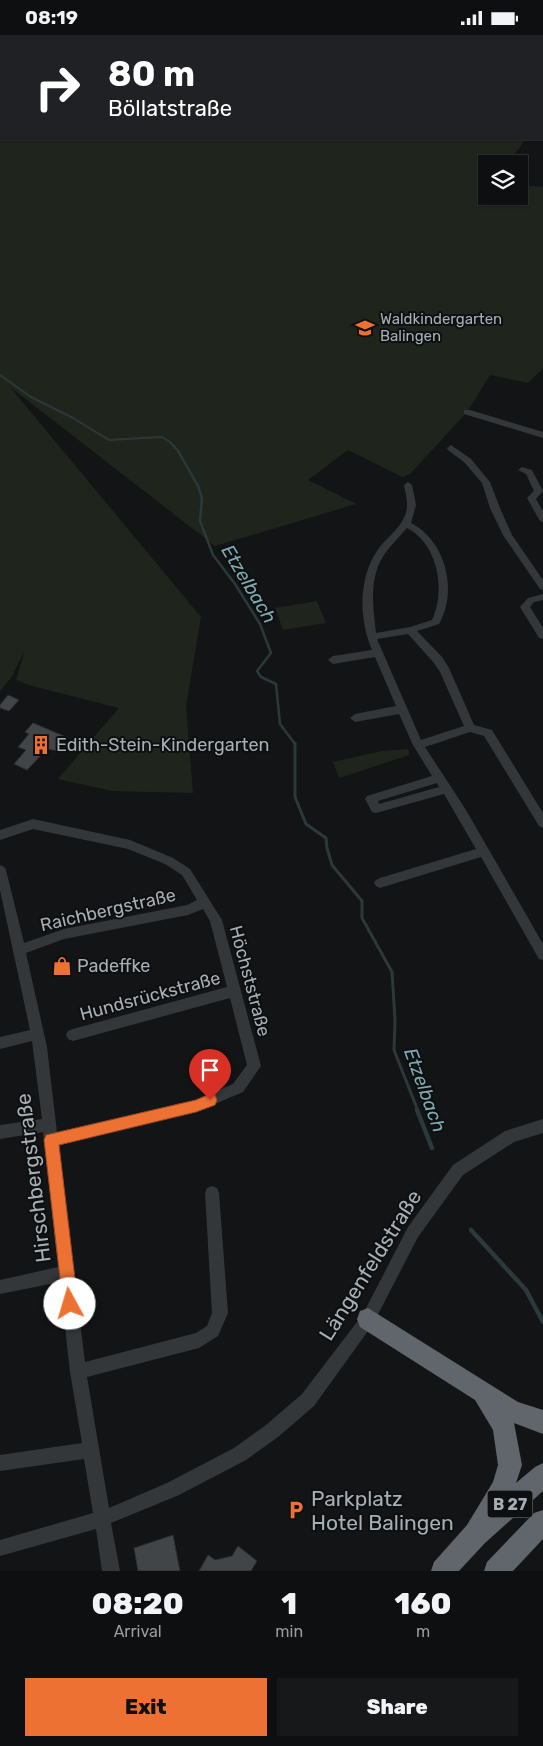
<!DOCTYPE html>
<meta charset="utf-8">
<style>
body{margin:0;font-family:Rubik,sans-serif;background:#171819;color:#f1f3f6;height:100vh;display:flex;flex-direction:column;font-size:19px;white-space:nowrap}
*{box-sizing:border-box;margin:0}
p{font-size:16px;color:#9b9c9f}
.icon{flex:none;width:28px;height:28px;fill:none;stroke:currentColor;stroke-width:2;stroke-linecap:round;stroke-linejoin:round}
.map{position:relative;height:1536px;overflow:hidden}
.details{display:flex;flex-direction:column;background:#0e0f10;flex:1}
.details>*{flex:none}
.hud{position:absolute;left:0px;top:0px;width:544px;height:105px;box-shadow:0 1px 4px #0004,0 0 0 1px #2e2f30;background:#202124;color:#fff;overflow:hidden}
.fabs{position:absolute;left:478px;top:120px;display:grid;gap:10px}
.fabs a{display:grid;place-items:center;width:50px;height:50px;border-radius:0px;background:#0e0f10;box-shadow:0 1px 4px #0004,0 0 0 1px #2e2f30;font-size:25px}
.pin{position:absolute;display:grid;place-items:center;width:42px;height:42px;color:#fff;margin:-51px -21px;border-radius:50% 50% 50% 0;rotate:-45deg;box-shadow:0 0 5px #0007}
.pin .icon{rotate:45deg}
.me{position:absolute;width:55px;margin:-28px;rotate:354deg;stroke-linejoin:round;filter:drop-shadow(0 0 4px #0008)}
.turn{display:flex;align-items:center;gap:18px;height:105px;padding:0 25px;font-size:22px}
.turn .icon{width:65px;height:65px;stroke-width:2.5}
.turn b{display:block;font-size:35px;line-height:42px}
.eta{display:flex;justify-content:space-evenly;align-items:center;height:85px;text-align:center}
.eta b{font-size:30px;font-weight:800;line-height:35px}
.action{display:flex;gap:10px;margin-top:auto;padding:10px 25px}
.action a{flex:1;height:58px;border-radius:0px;background:#ed7133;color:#111;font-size:20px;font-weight:800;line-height:58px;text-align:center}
.action a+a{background:#171819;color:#f1f3f6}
.status{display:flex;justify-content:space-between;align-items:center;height:35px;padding:0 25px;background:#0e0f10;direction:ltr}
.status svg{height:14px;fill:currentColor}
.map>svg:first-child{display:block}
.green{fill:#1f251d}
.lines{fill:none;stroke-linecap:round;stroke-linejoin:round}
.stream-far3{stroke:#2c393a;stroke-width:2}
.stream-far2{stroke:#2c393a;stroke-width:2.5}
.stream-far1{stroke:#2c393a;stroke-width:3}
.stream{stroke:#2c393a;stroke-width:4.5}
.building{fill:#424548;stroke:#2d2e31}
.minor{fill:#34373a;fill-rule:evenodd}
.highway{fill:#60666b;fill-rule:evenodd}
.route{fill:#ed7133;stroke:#9a4921}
.labels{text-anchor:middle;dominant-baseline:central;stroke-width:4;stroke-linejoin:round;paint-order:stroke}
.far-poi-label{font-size:15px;fill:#a5afb5;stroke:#0e0f10;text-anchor:start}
.shield{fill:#0e0f10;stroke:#787f84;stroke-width:1}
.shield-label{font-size:16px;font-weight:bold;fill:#a5afb5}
.poi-label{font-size:18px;fill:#a5afb5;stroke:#0e0f10;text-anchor:start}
.street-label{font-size:18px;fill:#a5afb5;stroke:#0e0f10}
.water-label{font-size:19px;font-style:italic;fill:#7ca9b0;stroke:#0e0f10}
.near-street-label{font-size:21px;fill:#a5afb5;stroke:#0e0f10}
.near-poi-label{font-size:21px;fill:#a5afb5;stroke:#0e0f10;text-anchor:start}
</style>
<div class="status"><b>08:19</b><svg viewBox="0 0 49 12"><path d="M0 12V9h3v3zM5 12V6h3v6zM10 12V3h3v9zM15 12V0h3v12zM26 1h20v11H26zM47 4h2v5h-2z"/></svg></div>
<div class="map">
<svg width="543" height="1536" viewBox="0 0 543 1536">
<rect width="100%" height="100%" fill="#131415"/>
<path class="green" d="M0,0L274,1H1V104H526C510,124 513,129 486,129V161H519V150L543,152V333L528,348L490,340L467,377L410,439L402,442L348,415L308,445L356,469L215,511L10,352L201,582L186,671L193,758L112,756L58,744L119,673L32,651L16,645L25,615L11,643L0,656Z
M317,566L326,588L283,595L275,573Z
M408,714L409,720L339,743L333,727L382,716Z"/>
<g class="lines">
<path class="stream-far3" d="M0,340L31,362L73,383L109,405L162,402L170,407L179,417"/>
<path class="stream-far2" d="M178,416L198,451L202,463L200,486L213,520L235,549L260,589L271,618L257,636L261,642L276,649L280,689L295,709"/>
<path class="stream-far1" d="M295,708V762L306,789L326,803L327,813L332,830L362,866V883L392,937L395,985L394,1015L418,1076"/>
<path class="stream" d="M417,1075L432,1113
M471,1195L526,1255L543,1287"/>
</g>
<path class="building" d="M8,660L19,665L9,676L0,673V670Z
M33,688L64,701L60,707L64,709L58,716L47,714L27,735L14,729L26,715L18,712L29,699L25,697Z
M173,1500L180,1536H138L134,1513Z
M238,1511L257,1526L251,1536H199L208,1520L215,1525L232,1521Z"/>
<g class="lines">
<path class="minor" d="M464,375H470L543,397V403L464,379Z
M451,410L471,424L490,447L500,473L512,500L543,545V555L540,554L503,500L490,473L482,448L465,428L448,415L447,413Z
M522,432L532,435L543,456L536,464L543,476V487L540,486L527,463L534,456L526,439L518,435Z
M408,447L412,450L416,470L411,488C446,506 458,556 439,589L417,596L442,622L449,633L474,690L492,695L543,778V793L539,791L484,701L470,697L425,712L466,775L543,909V925L539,924L481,822L380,853L376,851L374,848L376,845L380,843L476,814L444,759L376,778L372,777L365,764L367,761L432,741L413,710L399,679L355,687L350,683L355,679L396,671L375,622L333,629L328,625L333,621L372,615C359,585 358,544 377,516C387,501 408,489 407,469C407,463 405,456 404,450ZM407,493C438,509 446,555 432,585L410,592L376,598C373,571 368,541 386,517C392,509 400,501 407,493ZM408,599L434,628L440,637L464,691L421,705L377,604ZM437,748L439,752L379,769L378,766Z
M543,559V565L534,567L530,572L543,593V604L539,603L520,572L528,563Z
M33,784L130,805L173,823L190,834L222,885L261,1031L243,1057L196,1077L58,1110L85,1327L196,1298L207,1291L212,1278L205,1158L207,1153L212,1151L217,1153L219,1158L228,1278L218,1301L199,1313L87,1342L109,1473L167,1448L234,1413L266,1390L302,1359L363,1279L408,1192L453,1130L505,1096L543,1084V1098L514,1107L463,1140L418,1202L373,1289L314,1371L278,1402L246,1425L179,1460L111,1488L120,1536H102L96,1494L0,1521V1505L93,1478L84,1424L0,1436V1420L82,1408L70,1337L60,1247L0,1259V1245L58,1232L43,1097L0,1104V1090L42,1084L32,1006L0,1014V1002L30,995L0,855V830L4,832L6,835L24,908L64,894L187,870L197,865L182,840L165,829L128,814L33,794L0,805V795ZM203,874L210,886L227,952L73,994L68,996L66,1000L68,1004L73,1006L230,963L247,1030L233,1049L195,1065L57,1097L47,1012L26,918L64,904L188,880Z"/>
<path class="highway" d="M368,1273L518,1367L543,1375V1399L514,1388L522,1430L516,1448L535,1432L543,1428V1456L485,1508L459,1536H431L434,1527L467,1490L493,1447L498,1430L493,1395L475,1365L360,1292L357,1284L360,1276Z
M543,1475V1504L513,1536H484L487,1527L534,1478Z"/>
</g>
<path class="route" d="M210,1059L215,1060L217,1065L215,1070L196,1077L59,1110L78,1269L76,1275L70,1277L65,1275L63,1269L44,1105L46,1100L196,1065Z"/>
<defs>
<g id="school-bare" transform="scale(1.5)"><path d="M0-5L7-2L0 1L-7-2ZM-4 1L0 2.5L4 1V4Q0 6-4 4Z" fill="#ed7133" stroke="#0e0f10" stroke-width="2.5" paint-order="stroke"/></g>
<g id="building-bare" transform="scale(1.5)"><path d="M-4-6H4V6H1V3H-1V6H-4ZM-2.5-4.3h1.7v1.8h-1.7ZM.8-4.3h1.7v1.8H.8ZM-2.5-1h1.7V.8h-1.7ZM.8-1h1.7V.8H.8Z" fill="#ed7133" stroke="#0e0f10" stroke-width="2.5" paint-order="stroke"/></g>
<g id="shop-bare" transform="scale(1.5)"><path d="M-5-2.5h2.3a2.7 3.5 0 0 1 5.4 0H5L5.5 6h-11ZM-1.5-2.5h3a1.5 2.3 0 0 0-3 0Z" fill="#ed7133" stroke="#0e0f10" stroke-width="2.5" paint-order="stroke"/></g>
<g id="parking-bare" transform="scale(1.5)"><path d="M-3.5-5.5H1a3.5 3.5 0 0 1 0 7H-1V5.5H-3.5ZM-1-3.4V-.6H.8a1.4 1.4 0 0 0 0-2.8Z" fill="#ed7133" stroke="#0e0f10" stroke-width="2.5" paint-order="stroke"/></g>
</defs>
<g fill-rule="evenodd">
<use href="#school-bare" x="365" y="293"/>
<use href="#building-bare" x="41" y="710"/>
<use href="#shop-bare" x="62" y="931"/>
<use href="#parking-bare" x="296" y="1475"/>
</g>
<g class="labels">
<g class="far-poi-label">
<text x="380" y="284">Waldkindergarten<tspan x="380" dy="17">Balingen</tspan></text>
</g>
<rect class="shield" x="487.5" y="1455.5" width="45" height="27" rx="4"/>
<g class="shield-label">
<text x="510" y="1469">B 27</text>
</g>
<g class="poi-label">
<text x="56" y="710">Edith-Stein-Kindergarten</text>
<text x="77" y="931">Padeffke</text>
</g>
<g class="street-label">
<text transform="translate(108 875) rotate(-13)">Raichbergstraße</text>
<text transform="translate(250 946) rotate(75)">Höchststraße</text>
<text transform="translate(150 961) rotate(-15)">Hundsrückstraße</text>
</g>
<g class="water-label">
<text transform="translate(249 549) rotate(59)">Etzelbach</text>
<text transform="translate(425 1055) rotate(70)">Etzelbach</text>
</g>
<g class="near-street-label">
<text transform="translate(33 1143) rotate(-97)">Hirschbergstraße</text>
<text transform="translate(370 1230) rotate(-58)">Längenfeldstraße</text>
</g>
<g class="near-poi-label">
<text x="311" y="1463">Parkplatz<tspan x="311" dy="24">Hotel Balingen</tspan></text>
</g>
</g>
</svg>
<div class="fabs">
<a><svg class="icon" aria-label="layers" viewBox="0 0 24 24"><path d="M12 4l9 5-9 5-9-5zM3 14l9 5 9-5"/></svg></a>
</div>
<div class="pin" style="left:210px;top:1065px;background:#d93025"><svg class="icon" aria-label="arrive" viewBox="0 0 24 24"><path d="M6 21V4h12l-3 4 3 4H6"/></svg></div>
<svg class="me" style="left:70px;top:1269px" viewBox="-20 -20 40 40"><circle r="19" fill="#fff"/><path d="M0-13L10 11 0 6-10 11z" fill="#ed7133"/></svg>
<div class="hud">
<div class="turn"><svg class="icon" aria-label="right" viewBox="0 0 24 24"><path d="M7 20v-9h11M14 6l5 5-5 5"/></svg><div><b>80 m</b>Böllatstraße</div></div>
</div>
</div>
<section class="details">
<div class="eta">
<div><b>08:20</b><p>Arrival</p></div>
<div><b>1</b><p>min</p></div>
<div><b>160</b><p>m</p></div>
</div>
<div class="action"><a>Exit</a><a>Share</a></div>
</section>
